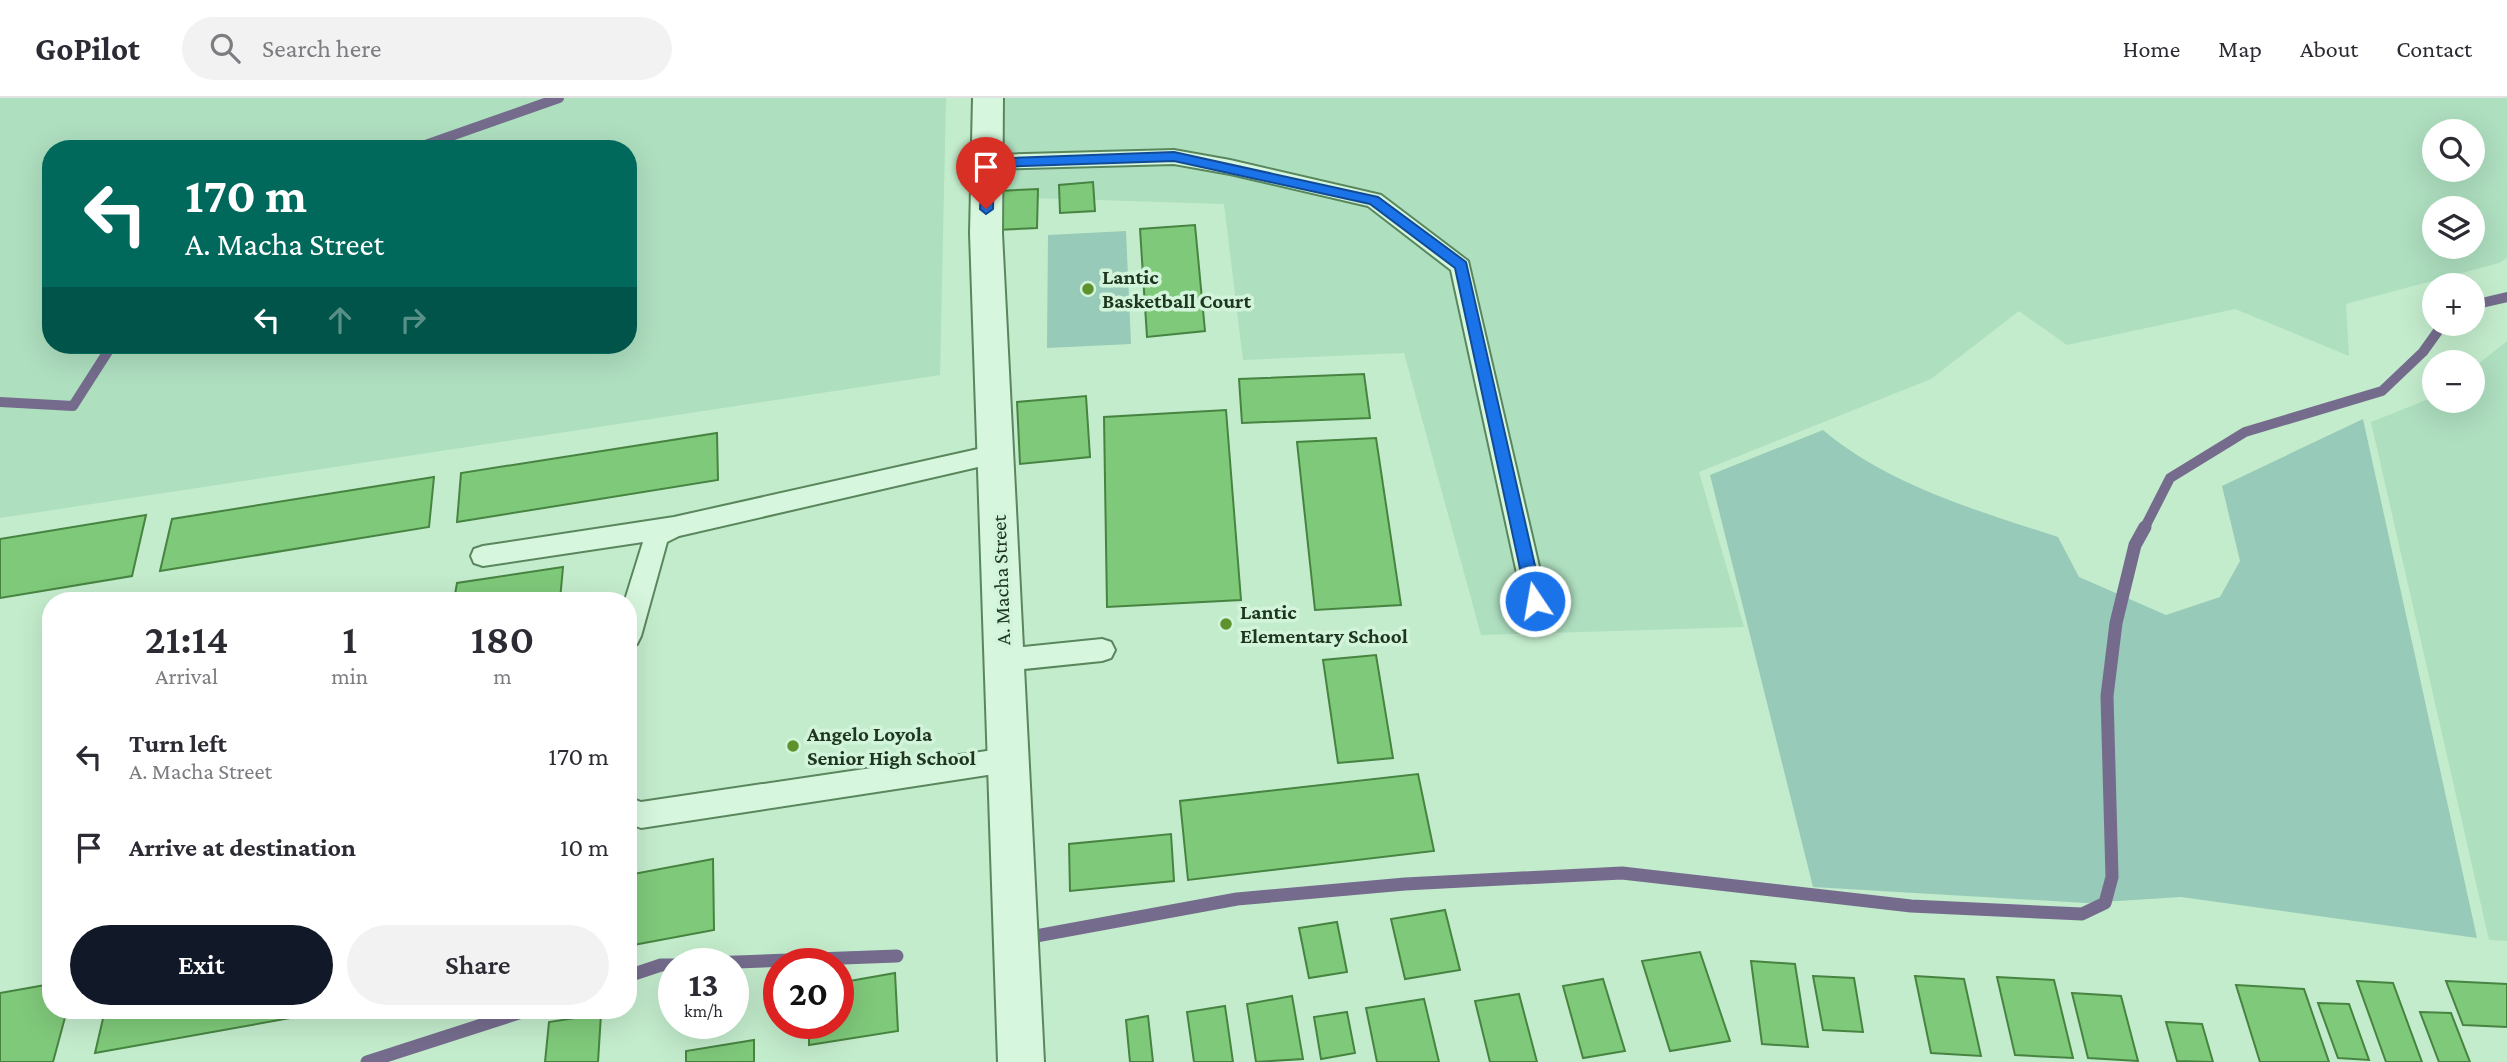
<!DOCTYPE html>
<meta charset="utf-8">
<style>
body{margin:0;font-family:"Crimson Pro",serif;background:#f2f2f3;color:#2b2b33;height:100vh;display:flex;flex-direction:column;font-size:26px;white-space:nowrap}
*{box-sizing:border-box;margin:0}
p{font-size:23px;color:#7c7c81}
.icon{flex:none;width:38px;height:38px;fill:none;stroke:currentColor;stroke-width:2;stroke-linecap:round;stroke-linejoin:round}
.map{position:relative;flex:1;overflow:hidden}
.panel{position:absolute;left:42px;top:494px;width:595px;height:427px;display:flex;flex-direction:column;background:#fff;border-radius:28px;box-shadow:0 7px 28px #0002}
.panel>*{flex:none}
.top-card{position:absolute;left:42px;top:42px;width:595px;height:214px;border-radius:28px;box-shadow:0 7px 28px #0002;background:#00695c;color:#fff;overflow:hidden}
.buttons{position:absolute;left:2422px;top:21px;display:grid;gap:14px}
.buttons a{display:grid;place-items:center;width:63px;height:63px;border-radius:50%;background:#fff;box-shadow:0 7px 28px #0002;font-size:35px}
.speed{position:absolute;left:658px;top:850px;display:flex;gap:14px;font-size:35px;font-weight:700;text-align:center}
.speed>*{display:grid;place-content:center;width:91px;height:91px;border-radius:50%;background:#fff;box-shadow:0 7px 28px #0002;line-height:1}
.speed small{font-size:18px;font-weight:400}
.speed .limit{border:10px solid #d22;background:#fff;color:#111}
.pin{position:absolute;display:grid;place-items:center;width:60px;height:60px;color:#fff;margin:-72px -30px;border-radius:50% 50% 50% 0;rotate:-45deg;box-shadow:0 0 7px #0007}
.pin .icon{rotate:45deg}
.me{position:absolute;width:77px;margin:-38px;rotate:348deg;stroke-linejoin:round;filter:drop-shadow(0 0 5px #0008)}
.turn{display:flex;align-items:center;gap:24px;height:147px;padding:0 28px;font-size:32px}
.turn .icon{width:91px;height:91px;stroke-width:2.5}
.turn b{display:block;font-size:49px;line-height:60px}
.lanes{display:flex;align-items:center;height:66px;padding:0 28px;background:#0003;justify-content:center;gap:35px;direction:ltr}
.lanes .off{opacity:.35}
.eta{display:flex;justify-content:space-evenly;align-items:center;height:119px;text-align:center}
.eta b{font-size:42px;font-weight:600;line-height:49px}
.button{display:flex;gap:14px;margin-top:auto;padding:14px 28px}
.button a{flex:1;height:80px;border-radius:42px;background:#111827;color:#fff;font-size:28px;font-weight:600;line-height:80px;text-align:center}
.button a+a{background:#f2f2f3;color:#2b2b33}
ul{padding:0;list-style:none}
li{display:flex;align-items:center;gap:21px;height:91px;padding:0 28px}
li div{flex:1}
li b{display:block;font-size:26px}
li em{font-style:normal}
header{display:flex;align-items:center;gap:42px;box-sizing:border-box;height:98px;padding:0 35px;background:#fff;border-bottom:2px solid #e1e1e2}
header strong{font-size:33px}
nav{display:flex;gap:38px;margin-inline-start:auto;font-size:24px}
.search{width:490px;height:63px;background:#f2f2f3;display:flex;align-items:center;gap:18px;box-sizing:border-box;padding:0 24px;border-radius:38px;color:#7c7c81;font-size:26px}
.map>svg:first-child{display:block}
.farmland{fill:#aedfbf;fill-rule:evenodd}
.green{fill:#97cab8}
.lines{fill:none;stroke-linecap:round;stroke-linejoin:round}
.stream-far1{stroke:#756c8d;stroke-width:10}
.stream{stroke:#756c8d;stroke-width:13}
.building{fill:#7fc97a;stroke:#478441;stroke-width:2}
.service-casing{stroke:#5a865d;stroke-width:4}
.tertiary-casing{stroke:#5a865d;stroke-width:4}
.service{fill:#d6f7dd;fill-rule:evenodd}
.tertiary{fill:#d6f7dd;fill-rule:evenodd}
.route{fill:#1a73e8;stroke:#114b97;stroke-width:2}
.poi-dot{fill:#5e922d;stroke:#d2f4da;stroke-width:2.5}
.labels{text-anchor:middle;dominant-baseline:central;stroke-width:7;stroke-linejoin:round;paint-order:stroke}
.poi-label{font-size:21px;font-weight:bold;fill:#1e361e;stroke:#d2f4da;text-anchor:start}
.street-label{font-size:21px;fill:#1e361e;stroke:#d2f4da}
</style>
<header>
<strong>GoPilot</strong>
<div class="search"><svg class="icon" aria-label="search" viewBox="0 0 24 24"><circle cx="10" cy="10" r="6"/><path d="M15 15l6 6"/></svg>Search here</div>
<nav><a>Home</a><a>Map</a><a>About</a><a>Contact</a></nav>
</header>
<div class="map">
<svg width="2507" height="964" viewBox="0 0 2507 964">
<rect width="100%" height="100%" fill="#c3eccc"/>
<path class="farmland" d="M0,0H946L940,277L0,420ZM51,51H628V247H51Z
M998,0H2507V160L2499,165L2346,206L2349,258L2235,211L2067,247L2019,213L1931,281L1699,374L1744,529L1481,537L1404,255L1243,262L1224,106L998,99ZM2434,33H2473V72H2434ZM2434,110H2473V149H2434Z
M2507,243V843L2489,842L2371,324L2434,299V303H2473V270Z"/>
<path class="green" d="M1126,133L1131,246L1047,250L1048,137Z
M2363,321L2477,840L2181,799L2086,805L1813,789L1710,377L1823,332C1888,387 1978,413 2058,439L2079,479L2166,517L2220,499L2240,463L2222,388Z"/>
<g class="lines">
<path class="stream-far1" d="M414,51L559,0
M2473,207L2507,199
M0,304L73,308L112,247
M2144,431L2170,380L2245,334L2382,293L2423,254L2443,226"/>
<path class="stream" d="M1025,840L1237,801L1405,786L1622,775L1911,808L2082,816L2105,805L2112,779L2107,598L2116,525L2135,447L2145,429
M682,866L897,858
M628,878L661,867H674
M367,964L528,912"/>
</g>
<path class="building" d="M1093,84L1095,113L1060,115L1059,87Z
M1038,91L1037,130L996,132L998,93Z
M1195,127L1205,233L1147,239L1140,131Z
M1364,276L1370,320L1242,325L1239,281Z
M1086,298L1090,359L1020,366L1017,304Z
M1226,312L1241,502L1107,509L1104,319Z
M717,335L718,382L457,424L461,375Z
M1376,340L1401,507L1315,512L1297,344Z
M434,379L429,429L160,473L172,421Z
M146,417L132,478L0,500V441Z
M563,469L560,502H454L457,485Z
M1376,557L1393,660L1338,665L1323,562Z
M1418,676L1434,753L1188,782L1180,703Z
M1171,736L1174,783L1070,793L1069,746Z
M713,761L714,832L628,848V777Z
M1445,812L1460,872L1405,881L1391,821Z
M1337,824L1347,874L1309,880L1299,830Z
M1700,854L1730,943L1670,953L1642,863Z
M1751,863L1795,866L1808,949L1762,946Z
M895,875L898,933L809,947V926H838V885Z
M1813,878L1854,880L1863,934L1823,932Z
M1915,878L1964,881L1981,958L1931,955Z
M1997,879L2054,882L2073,960L2015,957Z
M1603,881L1625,953L1583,960L1563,888Z
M2357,883L2393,885L2422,964H2386Z
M2446,883L2507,886V929L2463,927Z
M51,886V912H67L53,964H0V895Z
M2236,887L2304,891L2329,964H2260Z
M2072,895L2121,898L2138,963L2088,960Z
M1519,896L1537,964H1490L1475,903Z
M1292,898L1303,961L1256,964L1247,906Z
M1424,901L1439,964H1377L1366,910Z
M2318,905L2349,906L2369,962L2338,960Z
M1225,908L1233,964H1194L1187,914Z
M105,912H335L95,955Z
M1347,914L1355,955L1321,961L1314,919Z
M2420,914L2451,915L2470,964H2439Z
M601,916L598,964H545L549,924Z
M1148,918L1153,964H1130L1126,922Z
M2166,924L2202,926L2213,964L2177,963Z
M754,942V964H686V953Z"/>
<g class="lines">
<g class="service-casing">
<path id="service" d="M1174,52L1230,62L1381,97L1468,163L1547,503L1544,510L1535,514L1526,510L1523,503L1451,172L1368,108L1230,76L1174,66L987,71L980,69L977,64L980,59L987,57Z
M996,347L1004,349L1008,356L1004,363L679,438L667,444L641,538L637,546L628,549V502H625L643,444L483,468L474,465L471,458L474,451L483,448L674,419Z
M1102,541L1111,544L1115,552L1111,560L1102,563L1005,573L996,570L992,562L996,554L1005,551Z
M1007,650L1016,653L1020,662L1016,671L1007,674L641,730L628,725V699L641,704Z"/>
</g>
<g class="tertiary-casing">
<path id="tertiary" d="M973,0H1003L1002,135L1044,964H998L970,135Z"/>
</g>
<use href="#service" class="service"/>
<use href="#tertiary" class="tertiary"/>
</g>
<path class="route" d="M1174,54L1378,99L1466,164L1543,503L1541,508H1530L1527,503L1455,170L1370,106L1174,63L994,69L993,111L986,116L980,111L983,61Z"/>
<g class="poi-dot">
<circle cx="1088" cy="191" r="7"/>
<circle cx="1226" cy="526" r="7"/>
<circle cx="793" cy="648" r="7"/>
</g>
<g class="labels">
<g class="poi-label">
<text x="1102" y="179">Lantic<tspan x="1102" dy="24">Basketball Court</tspan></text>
<text x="1240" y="514">Lantic<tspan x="1240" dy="24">Elementary School</tspan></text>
<text x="807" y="636">Angelo Loyola<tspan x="807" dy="24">Senior High School</tspan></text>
</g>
<g class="street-label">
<text transform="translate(1001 482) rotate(-92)">A. Macha Street</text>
</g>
</g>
</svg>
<div class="buttons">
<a><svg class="icon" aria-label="search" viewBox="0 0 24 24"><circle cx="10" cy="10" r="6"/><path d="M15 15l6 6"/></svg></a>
<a><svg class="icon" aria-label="layers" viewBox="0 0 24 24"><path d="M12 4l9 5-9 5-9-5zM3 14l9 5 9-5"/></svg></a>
<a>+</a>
<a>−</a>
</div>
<div class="speed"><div>13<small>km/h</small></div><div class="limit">20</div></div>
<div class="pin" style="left:986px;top:111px;background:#d93025"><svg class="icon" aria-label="arrive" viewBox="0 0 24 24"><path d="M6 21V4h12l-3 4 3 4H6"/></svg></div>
<svg class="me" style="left:1535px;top:503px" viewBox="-20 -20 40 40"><circle r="17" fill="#1a73e8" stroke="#fff" stroke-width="3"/><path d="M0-11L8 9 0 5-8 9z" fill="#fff"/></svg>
<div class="top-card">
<div class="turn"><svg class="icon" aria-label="left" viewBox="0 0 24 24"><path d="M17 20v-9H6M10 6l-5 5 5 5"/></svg><div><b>170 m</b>A. Macha Street</div></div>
<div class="lanes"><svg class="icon" aria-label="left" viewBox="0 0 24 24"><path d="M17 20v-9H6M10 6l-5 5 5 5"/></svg><svg class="icon off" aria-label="ahead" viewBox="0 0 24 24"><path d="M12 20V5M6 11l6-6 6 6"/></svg><svg class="icon off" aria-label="right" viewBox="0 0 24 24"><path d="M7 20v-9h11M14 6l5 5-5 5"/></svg></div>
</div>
<section class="panel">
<div class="eta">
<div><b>21:14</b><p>Arrival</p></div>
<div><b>1</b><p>min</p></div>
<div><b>180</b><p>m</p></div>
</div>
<ul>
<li><svg class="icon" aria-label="left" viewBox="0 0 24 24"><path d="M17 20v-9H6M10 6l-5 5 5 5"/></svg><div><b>Turn left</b><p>A. Macha Street</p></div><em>170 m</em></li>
<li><svg class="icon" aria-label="arrive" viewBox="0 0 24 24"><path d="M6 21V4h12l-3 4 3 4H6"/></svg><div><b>Arrive at destination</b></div><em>10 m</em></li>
</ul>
<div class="button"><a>Exit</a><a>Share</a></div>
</section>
</div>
